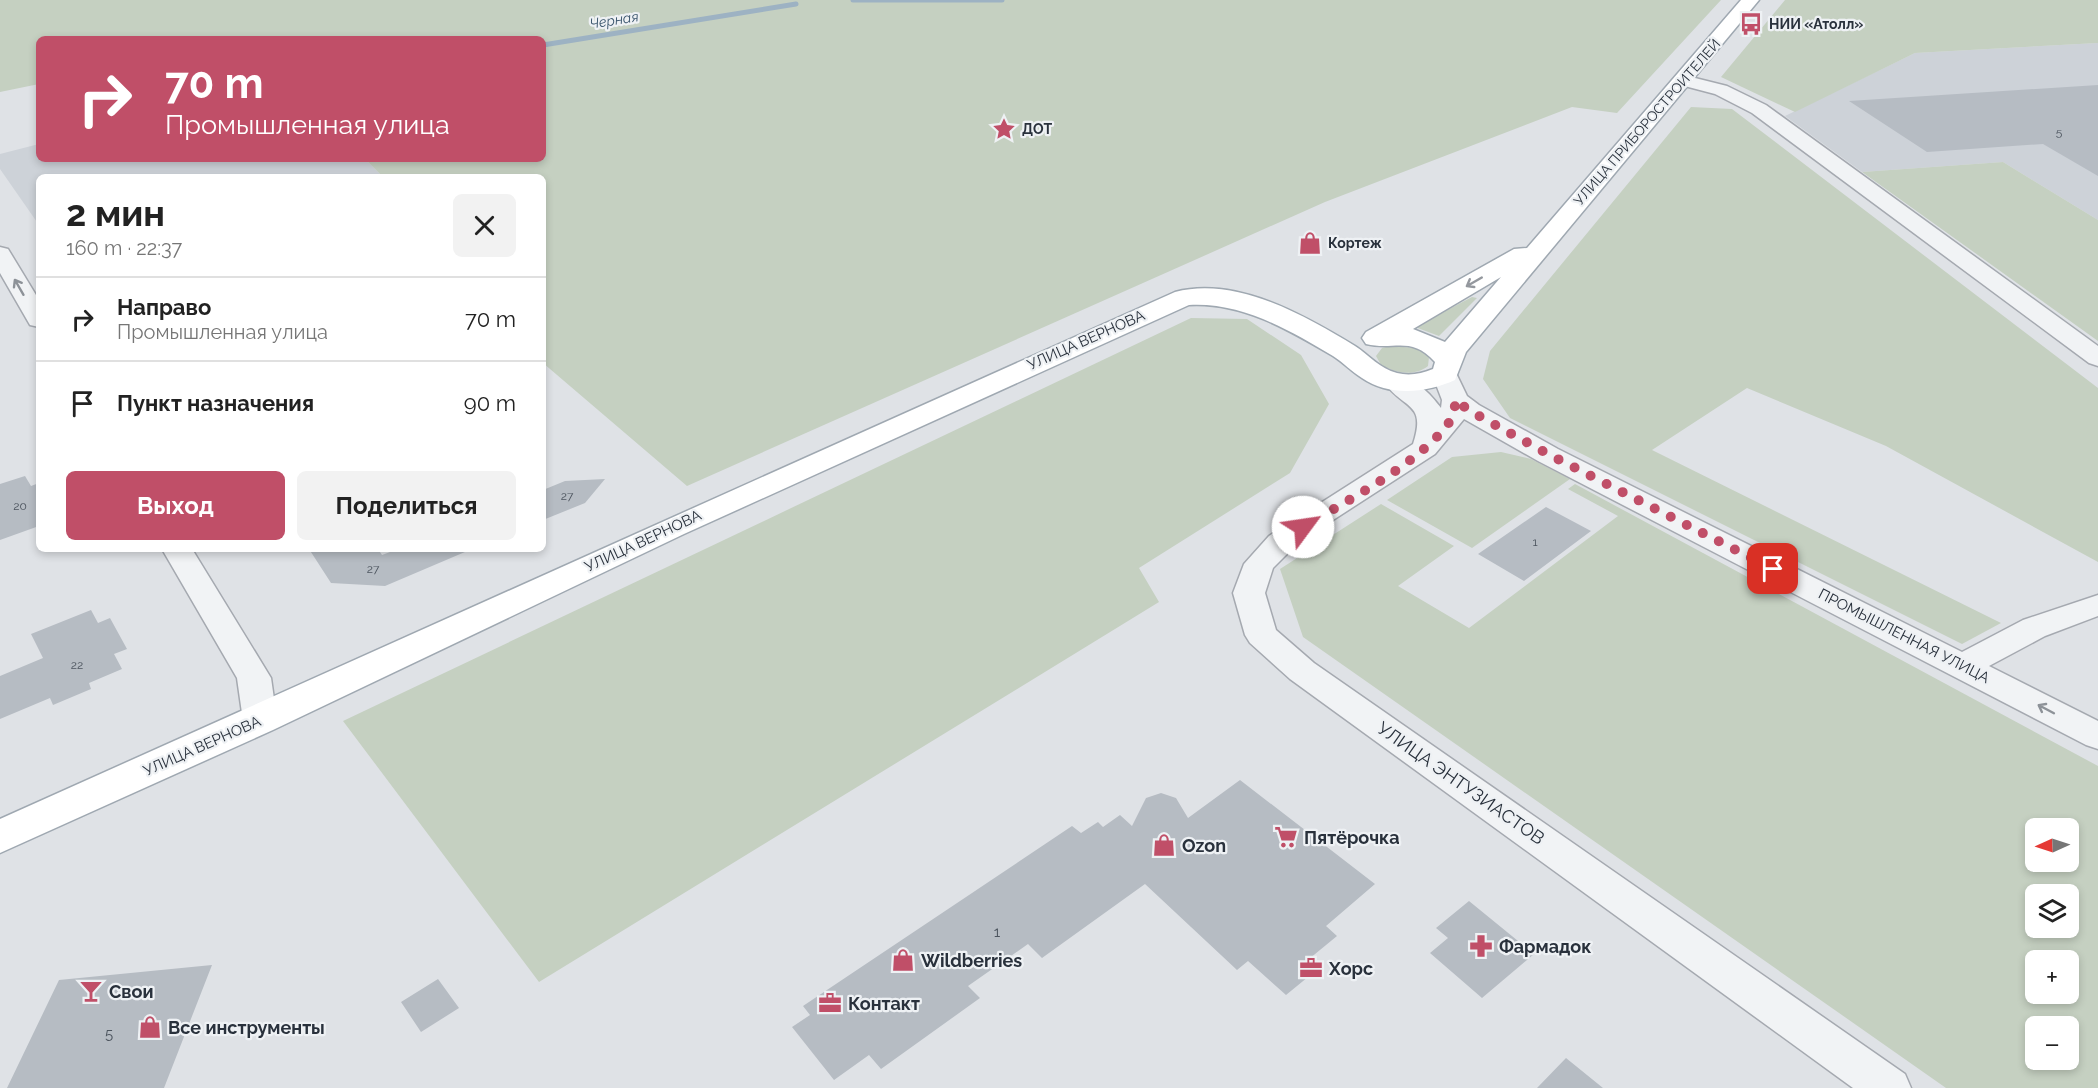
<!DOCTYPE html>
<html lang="ru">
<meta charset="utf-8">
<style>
body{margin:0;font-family:Raleway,sans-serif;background:#f2f2f2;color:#222;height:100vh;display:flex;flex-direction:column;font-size:22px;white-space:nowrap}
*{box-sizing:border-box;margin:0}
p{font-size:20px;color:#767676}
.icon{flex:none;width:33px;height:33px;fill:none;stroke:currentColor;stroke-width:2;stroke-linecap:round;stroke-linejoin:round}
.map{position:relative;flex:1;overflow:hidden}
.sheet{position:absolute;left:36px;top:174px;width:510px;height:378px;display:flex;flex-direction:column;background:#fff;border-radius:9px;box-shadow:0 3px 9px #0003}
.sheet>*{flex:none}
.banner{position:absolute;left:36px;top:36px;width:510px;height:126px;border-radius:9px;box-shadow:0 3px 9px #0003;background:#c04f68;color:#fff;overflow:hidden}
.needle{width:39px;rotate:267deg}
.buttons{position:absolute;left:2025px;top:818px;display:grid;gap:12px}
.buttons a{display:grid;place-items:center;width:54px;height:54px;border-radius:9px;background:#fff;box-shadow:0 3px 9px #0003;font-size:30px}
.pin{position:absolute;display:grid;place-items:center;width:51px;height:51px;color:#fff;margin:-26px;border-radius:12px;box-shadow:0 3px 9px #0006}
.me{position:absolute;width:66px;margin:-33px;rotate:59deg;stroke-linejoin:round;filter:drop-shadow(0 0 4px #0008)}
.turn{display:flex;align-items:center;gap:21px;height:126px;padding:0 30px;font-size:27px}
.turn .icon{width:78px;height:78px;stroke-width:2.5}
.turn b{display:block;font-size:42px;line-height:51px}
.round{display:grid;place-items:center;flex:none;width:63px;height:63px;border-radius:9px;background:#f2f2f2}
.headline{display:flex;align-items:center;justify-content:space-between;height:102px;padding:0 30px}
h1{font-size:36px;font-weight:700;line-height:45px}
.cta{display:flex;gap:12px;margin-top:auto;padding:12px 30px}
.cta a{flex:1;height:69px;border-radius:9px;background:#c04f68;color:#fff;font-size:24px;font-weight:700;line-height:69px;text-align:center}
.cta a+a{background:#f2f2f2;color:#222}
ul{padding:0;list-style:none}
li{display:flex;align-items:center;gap:18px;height:84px;padding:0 30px;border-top:2px solid #e0e0e0}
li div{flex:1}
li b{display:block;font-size:22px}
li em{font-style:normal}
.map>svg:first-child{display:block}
.built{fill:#cdd2d8}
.green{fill:#c5d0c1;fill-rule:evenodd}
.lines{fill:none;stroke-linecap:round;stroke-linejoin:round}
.stream{stroke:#9db2c3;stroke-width:5}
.building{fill:#b6bcc3}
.minor-casing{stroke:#a5a9b0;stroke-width:3}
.major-casing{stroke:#9fa8b1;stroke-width:3}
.minor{fill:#f1f3f5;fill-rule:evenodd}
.major{fill:#fff;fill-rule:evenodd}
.oneway{stroke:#94989e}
.oneway2{stroke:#8d9298}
.route{stroke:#c04f68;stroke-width:10;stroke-dasharray:0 18}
.labels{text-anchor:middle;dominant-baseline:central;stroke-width:4.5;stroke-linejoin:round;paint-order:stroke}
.number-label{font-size:12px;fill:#4c545e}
.far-water-label{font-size:14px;font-style:italic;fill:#38536b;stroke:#eef1f4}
.far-poi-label{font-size:14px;font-weight:bold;fill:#29313c;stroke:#eef1f4;text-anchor:start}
.far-street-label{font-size:14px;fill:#29313c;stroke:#eef1f4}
.street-label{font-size:15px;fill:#29313c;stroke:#eef1f4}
.near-number-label{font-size:15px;fill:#4c545e}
.near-street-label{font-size:18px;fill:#29313c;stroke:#eef1f4}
.near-poi-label{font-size:18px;font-weight:bold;fill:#29313c;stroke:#eef1f4;text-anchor:start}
</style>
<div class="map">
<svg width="2098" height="1088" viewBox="0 0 2098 1088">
<rect width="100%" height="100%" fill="#dfe2e6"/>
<path class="built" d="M2098,43V220L2003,162L1862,172L1785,116L1915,53Z
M39,144V159H365L383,177H39V225L0,169V154Z"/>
<path class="green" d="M0,0H1721L1617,113L1572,107L1325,202L687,486L543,363V177H383L365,159H543V39H39V84L0,92Z
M1785,0H2098V43L1915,53L1795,112L1721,77Z
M1691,107L1732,109L2098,388V562L1886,446L1747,388L1652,450L2001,623L1962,644L1510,418L1483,379L1490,351Z
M2003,162L2098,220V341L1862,172Z
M1472,297L1477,298L1439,336L1415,327Z
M1191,318L1247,319L1301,355L1329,404L1290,473L1139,568L1159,602L539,982L343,721Z
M1390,346L1417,348L1429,357L1428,366C1414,377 1396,373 1381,365L1376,356L1382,348Z
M1501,452L1531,459L1570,479L1472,548L1387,500L1452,457Z
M1575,484L2098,766V1088H1946L1303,637L1280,569L1381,504L1454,546L1398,586L1469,628L1618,516L1568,489ZM2036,828H2068V861H2036ZM2036,894H2068V927H2036ZM2036,960H2068V993H2036ZM2036,1026H2068V1059H2036Z"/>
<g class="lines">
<path class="stream" d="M853,0H1002
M543,45L796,4"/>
</g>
<path class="building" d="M2098,85V176L2043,144L1927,152L1849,101Z
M25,476L31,486L39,483V526L0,540V484Z
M605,479L585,503L543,520V490L565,481Z
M1546,507L1591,531L1524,581L1478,554Z
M309,549H378L382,555L398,549H472L385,586L331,583Z
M91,610L98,623L110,618L127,649L114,654L122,669L89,683L91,689L53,705L50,698L0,719V676L43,658L31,634Z
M1240,780L1375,884L1326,926L1337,936L1309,959L1319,968L1286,995L1248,961L1237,970L1145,884L1042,958L1028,944L968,986L980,998L881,1069L869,1055L834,1080L792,1027L810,1015L803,1006L1072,826L1081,833L1098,822L1103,827L1120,815L1132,826L1146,798L1161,793L1176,798L1188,818Z
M1469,901L1534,954L1482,998L1430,953L1448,938L1436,928Z
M212,965L164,1088H7L59,980Z
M438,979L459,1008L421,1032L401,1002Z
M1566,1058L1603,1088H1537Z"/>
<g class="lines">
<g class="minor-casing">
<path id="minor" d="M1683,75L1727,86L1766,105L2098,346V366L2089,363L1752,113L1715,94L1677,84L1674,80L1677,76Z
M0,247L8,249L39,300V327L30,325L0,273Z
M1445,366L1454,369L1467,396L1479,405L1558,449L1962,652L2023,620L2098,595V616L2045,636L1989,666L2098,721V749L2086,745L1538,461L1464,419L1435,454L1313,533L1291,550L1273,568L1265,593L1276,630L1314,663L1905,1074L1911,1088H1853L1290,679L1250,643L1245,635L1233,593L1244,564L1269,536L1413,444C1427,401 1403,410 1384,382L1388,377C1409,371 1429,392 1441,408L1442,400L1432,374L1436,369Z
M162,549H192L271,678L277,720L272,729L260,733L248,729L243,720L237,678Z"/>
</g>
<g class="major-casing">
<path id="major" d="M1741,0H1759L1466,352L1455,380C1426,393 1390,397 1362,378C1352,372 1344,363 1333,356C1289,330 1242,302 1189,305L684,534L273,730L0,853V819L1175,292C1236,276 1304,315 1355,346C1369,355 1380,369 1397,373C1409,376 1421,374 1433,369L1435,362C1411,335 1394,351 1366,344L1362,338L1366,332L1514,249L1527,248ZM1501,277L1445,342L1413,329Z"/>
</g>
<use href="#minor" class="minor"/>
<use href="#major" class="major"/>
</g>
<defs><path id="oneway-shaft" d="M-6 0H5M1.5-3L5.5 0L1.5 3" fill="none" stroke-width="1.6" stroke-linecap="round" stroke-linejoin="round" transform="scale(1.5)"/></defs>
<use class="oneway" href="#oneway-shaft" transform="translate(1474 282) rotate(150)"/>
<g class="oneway2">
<use href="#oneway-shaft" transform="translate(19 287) rotate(-120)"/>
<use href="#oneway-shaft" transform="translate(2046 709) rotate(-152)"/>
</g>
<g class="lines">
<path class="route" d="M1303,527C1346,501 1425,461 1452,418C1455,413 1455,405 1455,400L1470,411L1548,454L1773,569"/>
</g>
<defs>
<g id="bus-bare" transform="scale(1.8)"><path d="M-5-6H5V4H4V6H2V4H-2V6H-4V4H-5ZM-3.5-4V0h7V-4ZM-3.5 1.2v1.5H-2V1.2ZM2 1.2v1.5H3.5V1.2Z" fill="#c04f68" stroke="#eef1f4" stroke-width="2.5" paint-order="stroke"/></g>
<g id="sight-bare" transform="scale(1.8)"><path d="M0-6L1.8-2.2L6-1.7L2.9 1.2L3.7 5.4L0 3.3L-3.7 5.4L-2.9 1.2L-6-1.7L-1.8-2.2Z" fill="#c04f68" stroke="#eef1f4" stroke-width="2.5" paint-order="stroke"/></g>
<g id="shop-bare" transform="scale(1.8)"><path d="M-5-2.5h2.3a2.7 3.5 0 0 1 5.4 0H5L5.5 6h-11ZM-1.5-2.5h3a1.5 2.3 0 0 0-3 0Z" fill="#c04f68" stroke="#eef1f4" stroke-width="2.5" paint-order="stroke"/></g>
<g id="supermarket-bare" transform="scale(1.8)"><path d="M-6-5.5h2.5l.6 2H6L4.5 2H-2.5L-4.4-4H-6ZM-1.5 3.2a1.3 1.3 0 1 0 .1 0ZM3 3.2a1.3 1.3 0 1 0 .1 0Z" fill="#c04f68" stroke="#eef1f4" stroke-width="2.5" paint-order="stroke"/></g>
<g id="pharmacy-bare" transform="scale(1.8)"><path d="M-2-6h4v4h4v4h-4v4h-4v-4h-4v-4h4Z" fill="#c04f68" stroke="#eef1f4" stroke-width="2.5" paint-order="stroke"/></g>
<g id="office-bare" transform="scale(1.8)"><path d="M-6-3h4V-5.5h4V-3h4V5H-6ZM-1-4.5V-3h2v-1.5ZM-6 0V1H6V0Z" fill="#c04f68" stroke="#eef1f4" stroke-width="2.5" paint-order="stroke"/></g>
<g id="bar-bare" transform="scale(1.8)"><path d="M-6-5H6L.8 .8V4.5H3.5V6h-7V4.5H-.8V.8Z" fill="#c04f68" stroke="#eef1f4" stroke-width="2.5" paint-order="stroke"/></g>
</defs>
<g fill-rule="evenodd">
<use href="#bus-bare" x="1751" y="24"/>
<use href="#sight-bare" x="1004" y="129"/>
<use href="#shop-bare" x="1310" y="243"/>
<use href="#supermarket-bare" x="1286" y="837"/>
<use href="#shop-bare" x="1164" y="845"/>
<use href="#pharmacy-bare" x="1481" y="946"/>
<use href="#shop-bare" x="903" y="960"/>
<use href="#office-bare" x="1311" y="968"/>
<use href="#bar-bare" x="91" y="991"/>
<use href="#office-bare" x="830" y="1003"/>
<use href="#shop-bare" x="150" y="1027"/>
</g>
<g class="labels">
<g class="number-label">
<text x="2059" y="132">5</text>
<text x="567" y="496">27</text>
<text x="20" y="506">20</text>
<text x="1535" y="542">1</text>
<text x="373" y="569">27</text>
<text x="77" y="665">22</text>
</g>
<g class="far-water-label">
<text transform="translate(614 20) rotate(-9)">Черная</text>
</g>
<g class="far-poi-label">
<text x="1769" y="24">НИИ «Атолл»</text>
<text x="1022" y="129">ДОТ</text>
<text x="1328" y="243">Кортеж</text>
</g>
<g class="far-street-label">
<text transform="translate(1647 122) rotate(-49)">УЛИЦА ПРИБОРОСТРОИТЕЛЕЙ</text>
</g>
<g class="street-label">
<text transform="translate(1086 340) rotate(-24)">УЛИЦА ВЕРНОВА</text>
<text transform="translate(643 541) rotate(-25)">УЛИЦА ВЕРНОВА</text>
<text transform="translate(1904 636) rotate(27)">ПРОМЫШЛЕННАЯ УЛИЦА</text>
<text transform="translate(202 746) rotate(-24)">УЛИЦА ВЕРНОВА</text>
</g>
<g class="near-number-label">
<text x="997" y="932">1</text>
<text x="109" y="1034">5</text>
</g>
<g class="near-street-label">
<text transform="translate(1461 783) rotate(35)">УЛИЦА ЭНТУЗИАСТОВ</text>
</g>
<g class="near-poi-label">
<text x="1304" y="837">Пятёрочка</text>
<text x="1182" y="845">Ozon</text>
<text x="1499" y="946">Фармадок</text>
<text x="921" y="960">Wildberries</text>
<text x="1329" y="968">Хорс</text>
<text x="109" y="991">Свои</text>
<text x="848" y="1003">Контакт</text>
<text x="168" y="1027">Все инструменты</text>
</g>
</g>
</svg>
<div class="buttons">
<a><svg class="needle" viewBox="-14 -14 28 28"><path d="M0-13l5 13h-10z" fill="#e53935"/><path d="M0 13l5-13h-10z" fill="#767676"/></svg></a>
<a><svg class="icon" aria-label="layers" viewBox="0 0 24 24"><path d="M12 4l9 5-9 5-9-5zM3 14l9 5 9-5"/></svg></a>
<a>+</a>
<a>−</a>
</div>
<div class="pin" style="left:1773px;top:569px;background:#d93025"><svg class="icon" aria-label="arrive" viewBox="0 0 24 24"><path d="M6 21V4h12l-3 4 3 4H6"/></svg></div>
<svg class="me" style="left:1303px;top:527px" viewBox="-20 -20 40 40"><circle r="19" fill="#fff"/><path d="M0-13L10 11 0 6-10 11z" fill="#c04f68"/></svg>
<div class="banner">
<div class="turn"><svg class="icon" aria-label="right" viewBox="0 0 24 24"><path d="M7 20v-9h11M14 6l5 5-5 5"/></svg><div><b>70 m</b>Промышленная улица</div></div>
</div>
<section class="sheet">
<div class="headline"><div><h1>2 мин</h1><p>160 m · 22:37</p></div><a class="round"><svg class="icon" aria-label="close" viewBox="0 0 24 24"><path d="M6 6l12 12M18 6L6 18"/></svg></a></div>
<ul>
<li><svg class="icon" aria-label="right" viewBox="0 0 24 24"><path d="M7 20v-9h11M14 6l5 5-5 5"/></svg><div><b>Направо</b><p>Промышленная улица</p></div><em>70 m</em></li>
<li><svg class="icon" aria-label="arrive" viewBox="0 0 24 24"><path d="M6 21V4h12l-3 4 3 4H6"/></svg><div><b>Пункт назначения</b></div><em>90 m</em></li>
</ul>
<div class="cta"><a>Выход</a><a>Поделиться</a></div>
</section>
</div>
